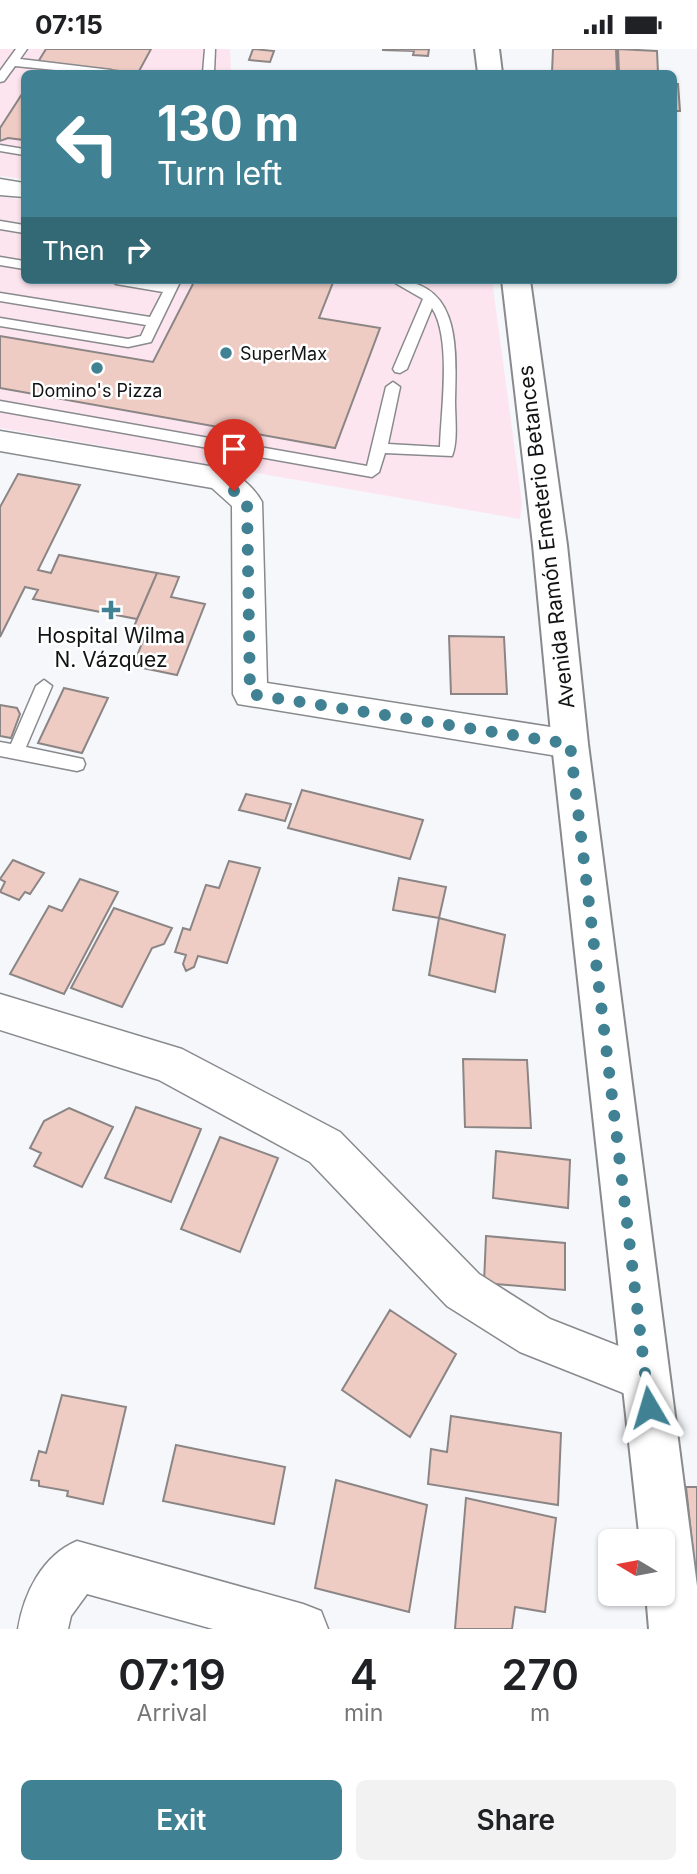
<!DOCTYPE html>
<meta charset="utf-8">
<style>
body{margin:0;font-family:Inter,sans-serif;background:#f2f2f2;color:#202124;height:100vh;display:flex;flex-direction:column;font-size:26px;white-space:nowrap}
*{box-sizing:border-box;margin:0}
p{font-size:23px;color:#757577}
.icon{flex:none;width:38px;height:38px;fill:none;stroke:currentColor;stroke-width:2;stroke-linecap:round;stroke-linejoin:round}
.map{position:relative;height:1580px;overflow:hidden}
.side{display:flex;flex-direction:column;background:#fff;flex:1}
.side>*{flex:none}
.hud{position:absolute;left:21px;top:21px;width:656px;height:214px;border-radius:10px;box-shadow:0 2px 5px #0004;background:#408293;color:#fff;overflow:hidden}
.needle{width:46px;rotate:280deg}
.fabs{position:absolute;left:598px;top:1480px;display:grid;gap:14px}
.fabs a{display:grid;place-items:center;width:77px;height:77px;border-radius:10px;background:#fff;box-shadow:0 2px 5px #0004;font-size:35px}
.pin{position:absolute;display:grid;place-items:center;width:60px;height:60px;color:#fff;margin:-72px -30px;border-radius:50% 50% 50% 0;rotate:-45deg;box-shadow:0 0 7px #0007}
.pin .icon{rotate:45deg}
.me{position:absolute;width:77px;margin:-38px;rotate:353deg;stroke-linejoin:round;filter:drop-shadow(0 0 5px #0008)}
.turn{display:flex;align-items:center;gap:24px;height:147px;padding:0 21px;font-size:32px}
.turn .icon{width:91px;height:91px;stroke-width:2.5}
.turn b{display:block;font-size:49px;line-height:60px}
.then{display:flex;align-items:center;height:66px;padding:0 21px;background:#0003;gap:14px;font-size:26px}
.eta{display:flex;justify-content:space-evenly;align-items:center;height:119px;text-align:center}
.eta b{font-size:42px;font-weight:600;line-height:49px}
.cta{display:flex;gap:14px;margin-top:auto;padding:14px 21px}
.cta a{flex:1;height:80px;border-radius:10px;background:#408293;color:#fff;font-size:28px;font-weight:600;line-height:80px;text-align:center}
.cta a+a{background:#f2f2f2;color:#202124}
.status{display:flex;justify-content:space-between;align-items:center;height:49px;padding:0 35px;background:#fff;direction:ltr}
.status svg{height:19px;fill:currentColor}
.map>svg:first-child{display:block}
.commercial{fill:#fde5f0}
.building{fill:#eeccc4;stroke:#8b8685;stroke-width:2}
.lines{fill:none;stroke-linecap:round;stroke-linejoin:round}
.service-casing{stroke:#898a8d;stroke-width:3}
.minor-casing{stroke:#898a8d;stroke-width:3}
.tertiary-casing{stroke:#898a8d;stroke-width:4}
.service{fill:#fff;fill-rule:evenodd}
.minor{fill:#fff;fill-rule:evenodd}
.tertiary{fill:#fff;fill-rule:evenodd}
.route{stroke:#408293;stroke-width:12;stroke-dasharray:0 21.6}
.poi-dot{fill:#408293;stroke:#fff;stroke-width:2.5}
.labels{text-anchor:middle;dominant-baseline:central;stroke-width:5;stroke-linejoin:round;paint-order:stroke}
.far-poi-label{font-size:18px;fill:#121314;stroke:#fff;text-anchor:start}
.street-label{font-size:21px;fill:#121314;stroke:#fff}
.poi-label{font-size:21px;fill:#121314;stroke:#fff}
</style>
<div class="status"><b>07:15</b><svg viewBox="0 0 49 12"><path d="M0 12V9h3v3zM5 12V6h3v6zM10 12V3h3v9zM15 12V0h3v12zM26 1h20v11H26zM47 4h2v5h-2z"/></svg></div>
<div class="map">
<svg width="697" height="1580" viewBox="0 0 697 1580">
<rect width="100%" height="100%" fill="#f5f7fa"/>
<path class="commercial" d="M0,0H230L231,24H24V130L0,127Z
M0,147L24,151V231H492L522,454L520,470L0,379Z"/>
<path class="building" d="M46,0H151L138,24L38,13Z
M253,0L274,2L270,13L249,11Z
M429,0L428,7L413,6L414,2L382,1Z
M553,0H616L617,24H552Z
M618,0L657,2L658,24H619Z
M674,35H678L680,62H674Z
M24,42V91L8,89L0,92V79Z
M195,231H334L319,269L380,279L335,399L0,339V287L153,313Z
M18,425L80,436L38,521L51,524L59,506L157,524L137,570L33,550L38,541L25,538L0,588V458Z
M157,524L179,528L171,548L205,555L177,626L133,617L146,584L132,582Z
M449,587L504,588L507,645H451Z
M64,639L108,649L82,704L38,694Z
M0,656L17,659L20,665L11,689L0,687Z
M302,741L423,771L410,810L288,779Z
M246,745L291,755L285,772L239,761Z
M13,811L44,824L30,845L25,843L19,851L0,843L5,833L0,830Z
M229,812L260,819L227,914L198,907L194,918L186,922L183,915L186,906L175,903L183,879L190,881L206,836L219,839Z
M399,829L446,838L439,869L393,861Z
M80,830L118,843L64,945L10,925L49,857L62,862Z
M114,859L172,879L164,895L152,899L122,958L71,939Z
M439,869L505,886L495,943L429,926Z
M463,1010L527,1011L531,1079L465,1078Z
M136,1058L201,1080L171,1153L105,1129Z
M69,1059L113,1078L82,1138L34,1117L41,1104L30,1099L44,1072Z
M220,1088L278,1109L240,1203L181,1180Z
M496,1102L570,1111L568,1159L493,1149Z
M486,1187L565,1194V1241L484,1234Z
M390,1261L456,1305L410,1388L342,1341Z
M62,1346L126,1358L103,1455L67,1447L68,1442L39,1437V1432L31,1431L39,1402L46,1404Z
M451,1367L561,1384L558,1456L428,1435L431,1400L447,1403Z
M176,1396L285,1418L274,1475L163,1452Z
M336,1431L427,1456L409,1563L315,1539Z
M686,1438H697V1541Z
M466,1449L556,1469L545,1563L515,1558L512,1580H455Z"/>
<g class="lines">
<g class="service-casing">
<path id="service" d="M16,0H27L20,10L111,21L117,24H86L15,17L4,32L0,33V22Z
M205,0H215L214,24H203Z
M0,96L24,100V106L0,102Z
M0,172L24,176V184L0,180Z
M0,208L24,212V220L0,216Z
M110,231H141L167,235L169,231H181L151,293L128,298L0,277V269L128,290L141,287L146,276L0,252V244L150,268L163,243L116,235Z
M390,231C462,231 456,299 455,353C455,369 458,392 452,407L385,404L379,423L372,428L0,362V352L367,417L386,338L393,333L400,338L388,395L440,398C441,361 452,290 432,259L407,320L400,324L395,323L393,320L423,250Z
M44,631L52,637L26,698L83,710L85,715L83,720L77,722L0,707V693L11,695L36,637Z"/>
</g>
<g class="minor-casing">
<path id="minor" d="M0,130L24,134V148L0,146Z
M0,382L221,419C237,424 254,438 262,453L267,634L570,681L582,685L588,695L582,705L570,709L238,655L233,645L232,457L212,439L0,402Z
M0,945L182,1000L340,1083L479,1225L550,1270L662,1314L669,1330L662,1346L646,1353L520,1303L447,1257L310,1113L159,1031L0,981Z
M77,1492L303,1555L321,1562L328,1580H213L87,1545L71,1567L68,1580H18C24,1544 42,1507 77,1492Z"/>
</g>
<g class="tertiary-casing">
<path id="tertiary" d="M475,0H499L502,24H478Z
M502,231H530L567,496L588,695L697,1537V1580H649L646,1545H663V1493H640L552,695L533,496Z"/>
</g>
<use href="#service" class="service"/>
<use href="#minor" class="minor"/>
<use href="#tertiary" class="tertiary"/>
</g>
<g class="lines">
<path class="route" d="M234,442L247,453L250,645L570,695L649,1358"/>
</g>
<g class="poi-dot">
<circle cx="226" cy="304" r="7"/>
<circle cx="97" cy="319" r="7"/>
<path d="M107.5 550.5h7v7h7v7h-7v7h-7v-7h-7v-7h7z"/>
</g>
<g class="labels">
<g class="far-poi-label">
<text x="240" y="304">SuperMax</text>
<text x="97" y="341" text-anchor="middle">Domino's Pizza</text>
</g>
<g class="street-label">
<text transform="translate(546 488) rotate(-97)">Avenida Ramón Emeterio Betances</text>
</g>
<g class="poi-label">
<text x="111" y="586">Hospital Wilma<tspan x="111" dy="24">N. Vázquez</tspan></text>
</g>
</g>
</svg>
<div class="fabs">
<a><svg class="needle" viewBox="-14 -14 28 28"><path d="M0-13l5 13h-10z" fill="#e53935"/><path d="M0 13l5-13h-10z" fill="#757577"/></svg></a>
</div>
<div class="pin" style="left:234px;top:442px;background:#d93025"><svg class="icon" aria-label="arrive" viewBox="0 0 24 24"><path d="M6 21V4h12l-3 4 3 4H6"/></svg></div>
<svg class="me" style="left:649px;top:1358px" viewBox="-20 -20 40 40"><path d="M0-17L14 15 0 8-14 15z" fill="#408293" stroke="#fff" stroke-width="4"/></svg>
<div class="hud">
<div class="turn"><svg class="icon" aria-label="left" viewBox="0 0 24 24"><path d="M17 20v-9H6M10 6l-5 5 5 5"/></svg><div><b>130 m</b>Turn left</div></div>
<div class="then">Then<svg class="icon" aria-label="right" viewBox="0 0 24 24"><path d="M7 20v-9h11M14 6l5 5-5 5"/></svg></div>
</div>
</div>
<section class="side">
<div class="eta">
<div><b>07:19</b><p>Arrival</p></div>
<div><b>4</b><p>min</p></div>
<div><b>270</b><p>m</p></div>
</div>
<div class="cta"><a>Exit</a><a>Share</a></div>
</section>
